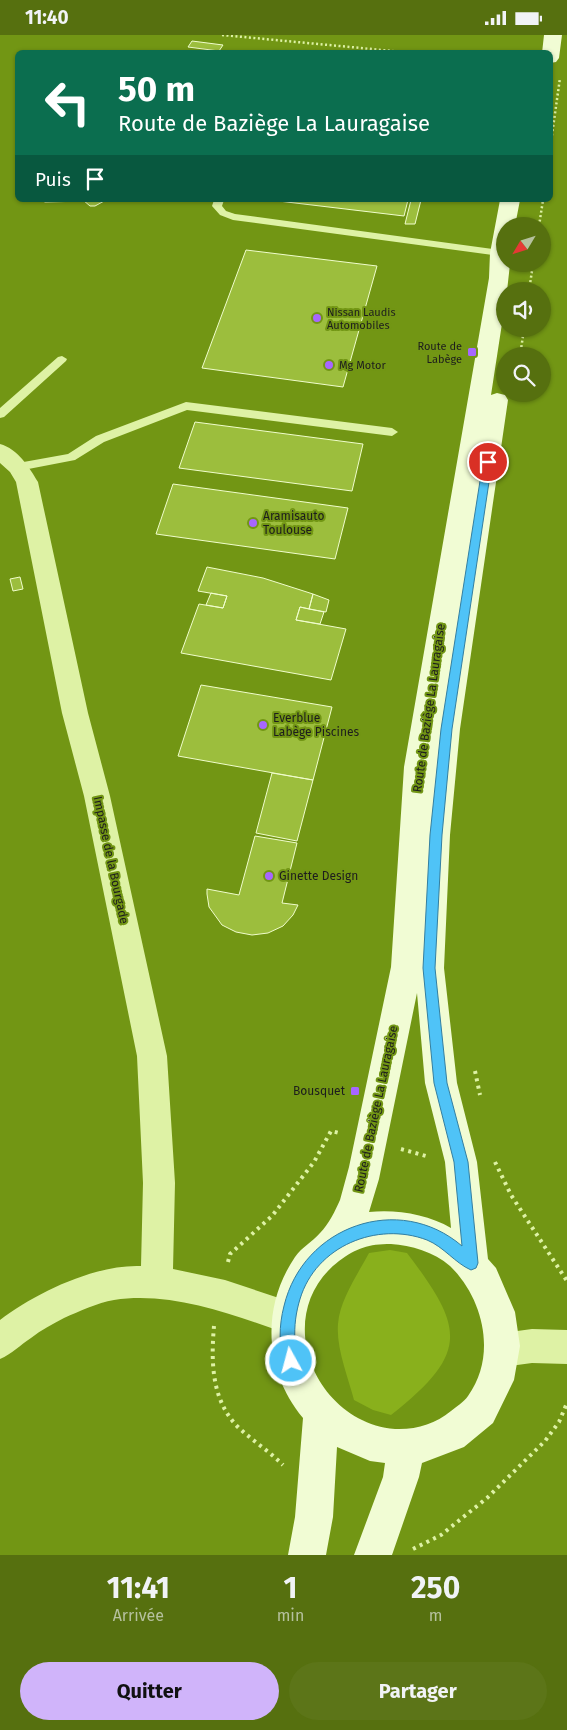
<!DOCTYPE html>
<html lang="fr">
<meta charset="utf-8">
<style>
body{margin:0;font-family:"Fira Sans",sans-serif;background:#5c7518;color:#f1f3f6;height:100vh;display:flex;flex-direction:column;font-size:19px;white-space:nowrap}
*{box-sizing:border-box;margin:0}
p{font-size:16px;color:#b6c19e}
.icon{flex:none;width:28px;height:28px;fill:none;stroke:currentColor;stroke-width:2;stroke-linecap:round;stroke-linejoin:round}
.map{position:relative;height:1520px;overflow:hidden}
.sheet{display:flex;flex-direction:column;background:#56700f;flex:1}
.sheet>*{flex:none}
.guide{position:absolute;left:15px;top:15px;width:538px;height:152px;border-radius:8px;box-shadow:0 1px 4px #0004;background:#0b6e4f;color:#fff;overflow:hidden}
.needle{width:32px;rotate:232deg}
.controls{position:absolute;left:496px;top:182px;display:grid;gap:10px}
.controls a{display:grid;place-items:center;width:55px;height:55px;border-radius:50%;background:#56700f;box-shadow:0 1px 4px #0004;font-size:25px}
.pin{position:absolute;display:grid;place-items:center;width:42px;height:42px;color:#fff;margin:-21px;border:2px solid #fff;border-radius:50%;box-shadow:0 1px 5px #0007}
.me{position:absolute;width:55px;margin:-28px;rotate:353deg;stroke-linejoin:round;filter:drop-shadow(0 0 4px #0008)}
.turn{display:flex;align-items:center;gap:18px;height:105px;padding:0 20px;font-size:22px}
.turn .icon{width:65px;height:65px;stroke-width:2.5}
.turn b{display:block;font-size:35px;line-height:42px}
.then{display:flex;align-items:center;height:48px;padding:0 20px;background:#0003;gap:10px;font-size:19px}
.eta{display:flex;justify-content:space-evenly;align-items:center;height:85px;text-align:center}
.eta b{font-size:30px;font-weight:700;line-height:35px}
.primary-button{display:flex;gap:10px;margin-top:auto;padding:10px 20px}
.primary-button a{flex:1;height:58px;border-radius:30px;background:#d0b4fa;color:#111;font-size:20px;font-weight:700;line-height:58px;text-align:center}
.primary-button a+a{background:#5c7518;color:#f1f3f6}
.status{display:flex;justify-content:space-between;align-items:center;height:35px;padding:0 25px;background:#56700f;direction:ltr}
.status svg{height:14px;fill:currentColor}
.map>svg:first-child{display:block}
.green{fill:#89b01c}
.building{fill:#9cbe3d;stroke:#f0fdcc}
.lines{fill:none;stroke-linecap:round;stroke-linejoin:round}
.path-far1{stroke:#def2a5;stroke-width:2.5;stroke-dasharray:2 2.5;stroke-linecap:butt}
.path{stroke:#def2a5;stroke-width:4;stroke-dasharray:3 4.5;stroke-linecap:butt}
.service{fill:#def2a5;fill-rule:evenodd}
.minor{fill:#def2a5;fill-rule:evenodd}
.secondary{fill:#f1fcd4;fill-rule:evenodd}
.route{fill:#4fc3f7;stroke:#337fa1}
.poi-dot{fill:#a766ff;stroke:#729614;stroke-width:2}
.labels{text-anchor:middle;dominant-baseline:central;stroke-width:4;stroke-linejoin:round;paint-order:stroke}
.far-poi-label{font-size:11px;fill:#1d1d1d;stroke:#729614;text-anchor:start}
.poi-label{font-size:12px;fill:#1d1d1d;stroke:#729614;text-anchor:start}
.street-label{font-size:12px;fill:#1d1d1d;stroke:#729614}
</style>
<div class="status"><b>11:40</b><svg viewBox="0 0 49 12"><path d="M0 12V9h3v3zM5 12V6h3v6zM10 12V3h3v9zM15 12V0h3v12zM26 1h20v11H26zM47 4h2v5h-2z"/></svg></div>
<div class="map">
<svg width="567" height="1520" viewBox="0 0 567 1520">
<rect width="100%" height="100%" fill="#729614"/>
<path class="green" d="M390,1215L407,1218C465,1294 469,1318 391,1380L373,1375L354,1365C348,1342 336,1313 338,1289C340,1264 358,1239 369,1218Z"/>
<path class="building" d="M192,6L223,10L219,16L188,12Z
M41,165H83L86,166L45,167Z
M83,165H106L95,171H90Z
M270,165H408L404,181Z
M411,165H421L415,189H405Z
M246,215L377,231L343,352L202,333Z
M195,387L363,409L352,456L179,433Z
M173,449L348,473L335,524L156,499Z
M207,532L263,543L313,559L309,574L300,572L296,585L346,594L331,645L181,618L199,569L223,573L227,561L198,556Z
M20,542L23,554L13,556L10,544Z
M211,558L227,561L223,573L206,570Z
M313,559L329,565L326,577L309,574Z
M300,572L324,577L320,589L296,585Z
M201,650L332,672L313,745L178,721Z
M272,738L313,745L297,806L256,798Z
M255,801L297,808L282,868L298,870L293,880L283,891L268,898L252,900L236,897L222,890L209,872L207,859V854L239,860Z"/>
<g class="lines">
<path class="path-far1" d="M222,0L414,18
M550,114L560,43
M539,191L543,165
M529,256L533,229
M520,321L524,294"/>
<path class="path" d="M475,1036L480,1060
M401,1114L426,1121
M495,1127L511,1160L567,1246
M228,1227L230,1219L272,1181L314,1127L331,1096L339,1098
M214,1291C211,1326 211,1366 239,1393C253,1406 269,1416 283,1430
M413,1514L441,1500L487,1463L545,1406L559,1387L567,1368"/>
<path class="service" d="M214,165H224L222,171L226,176L235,179L500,215L505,218L500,221L233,185L220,180L212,171Z
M62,321L67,324L66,326L4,382L0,383V373L58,322Z
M186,367L392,393L398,397L392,401L187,375L104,407L75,425L18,436L12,432L18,428L68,419L96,401Z"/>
<path class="minor" d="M0,409C18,414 29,432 38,447L88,678L110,761L167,1021L175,1148L173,1234L225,1245L300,1270L305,1282L300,1294L288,1299C234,1280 172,1256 114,1265C97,1268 80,1276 64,1283C53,1289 41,1295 31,1303C20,1310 12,1319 0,1324V1285C35,1258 96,1229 141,1231L143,1148L137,1021L84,761L62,678L16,447L10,437L0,428Z
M532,1294L567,1295V1329L532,1328L502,1332L490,1327L485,1315L490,1303L502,1298Z"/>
<path class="secondary" d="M544,0H562L559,23L556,27L550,28V18H542Z
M500,165H520L515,191H505V229H510L507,256H505V269L491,360L497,358L505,360L508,365L460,694L450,800L444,933L457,1048L477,1127L488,1224L496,1233L515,1277L520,1311L514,1345L493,1388L464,1412L422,1428L419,1442L392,1520H354L383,1442L385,1428L370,1426L337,1412L333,1482L326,1520H288L295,1482L303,1383C264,1336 261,1272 295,1222C302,1212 312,1207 320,1198C329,1189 335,1176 340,1165L349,1132L391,932L404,732L489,243L490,218ZM417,958L425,1048L445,1127L451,1193C428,1179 395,1174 369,1177L379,1144ZM391,1209C411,1210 434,1217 450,1231C484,1264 497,1321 468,1361C464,1367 456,1372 451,1376C435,1389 416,1395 395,1394C314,1387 270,1279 339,1226C357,1213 368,1209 391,1209Z"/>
</g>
<path class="route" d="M488,424L492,427L452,694L442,800L435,933L447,1048L468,1127L478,1228L476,1233L471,1235C455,1228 444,1212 427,1205C377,1186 316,1211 300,1264C296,1277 294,1291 295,1305C296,1314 300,1323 296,1331L291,1333L286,1331C278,1313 279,1290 284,1271C303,1191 399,1157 462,1211L454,1127L434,1048L423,933L430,800L441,694L483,427Z"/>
<g class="poi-dot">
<circle cx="317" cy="283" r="5"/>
<rect x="467" y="312" width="10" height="10" rx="2.5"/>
<circle cx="329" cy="330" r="5"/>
<circle cx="253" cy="488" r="5"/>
<circle cx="263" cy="690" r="5"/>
<circle cx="269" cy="841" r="5"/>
<rect x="350" y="1051" width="10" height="10" rx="2.5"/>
</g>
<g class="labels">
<g class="far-poi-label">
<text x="327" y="277">Nissan Laudis<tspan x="327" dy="13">Automobiles</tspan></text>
<text x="462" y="311" text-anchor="end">Route de<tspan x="462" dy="13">Labège</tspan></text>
<text x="339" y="330">Mg Motor</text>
</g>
<g class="poi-label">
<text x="263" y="481">Aramisauto<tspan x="263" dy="14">Toulouse</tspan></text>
<text x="273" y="683">Everblue<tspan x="273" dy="14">Labège Piscines</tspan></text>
<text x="279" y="841">Ginette Design</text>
<text x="345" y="1056" text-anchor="end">Bousquet</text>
</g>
<g class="street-label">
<text transform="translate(429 673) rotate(-82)">Route de Baziège La Lauragaise</text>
<text transform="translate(111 825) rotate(78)">Impasse de la Bourgade</text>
<text transform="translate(376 1074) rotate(-78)">Route de Baziège La Lauragaise</text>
</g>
</g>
</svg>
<div class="controls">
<a><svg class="needle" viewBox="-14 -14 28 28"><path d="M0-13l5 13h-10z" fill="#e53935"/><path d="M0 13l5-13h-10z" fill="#b6c19e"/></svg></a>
<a><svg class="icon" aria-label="sound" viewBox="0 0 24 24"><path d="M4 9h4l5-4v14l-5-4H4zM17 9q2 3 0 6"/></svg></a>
<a><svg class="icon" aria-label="search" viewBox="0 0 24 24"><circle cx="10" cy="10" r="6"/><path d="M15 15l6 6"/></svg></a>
</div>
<div class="pin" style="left:488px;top:427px;background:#d93025"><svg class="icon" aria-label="arrive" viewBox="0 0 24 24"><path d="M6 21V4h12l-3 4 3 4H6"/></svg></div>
<svg class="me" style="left:291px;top:1326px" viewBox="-20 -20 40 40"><circle r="17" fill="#4fc3f7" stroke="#fff" stroke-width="3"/><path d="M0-11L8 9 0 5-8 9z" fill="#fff"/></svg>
<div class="guide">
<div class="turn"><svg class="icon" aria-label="left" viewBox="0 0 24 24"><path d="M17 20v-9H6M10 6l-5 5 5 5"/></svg><div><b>50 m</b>Route de Baziège La Lauragaise</div></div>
<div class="then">Puis<svg class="icon" aria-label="arrive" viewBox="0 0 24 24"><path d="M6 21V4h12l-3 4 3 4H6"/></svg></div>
</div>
</div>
<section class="sheet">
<div class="eta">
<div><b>11:41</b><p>Arrivée</p></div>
<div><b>1</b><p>min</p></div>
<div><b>250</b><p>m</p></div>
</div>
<div class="primary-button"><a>Quitter</a><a>Partager</a></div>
</section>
